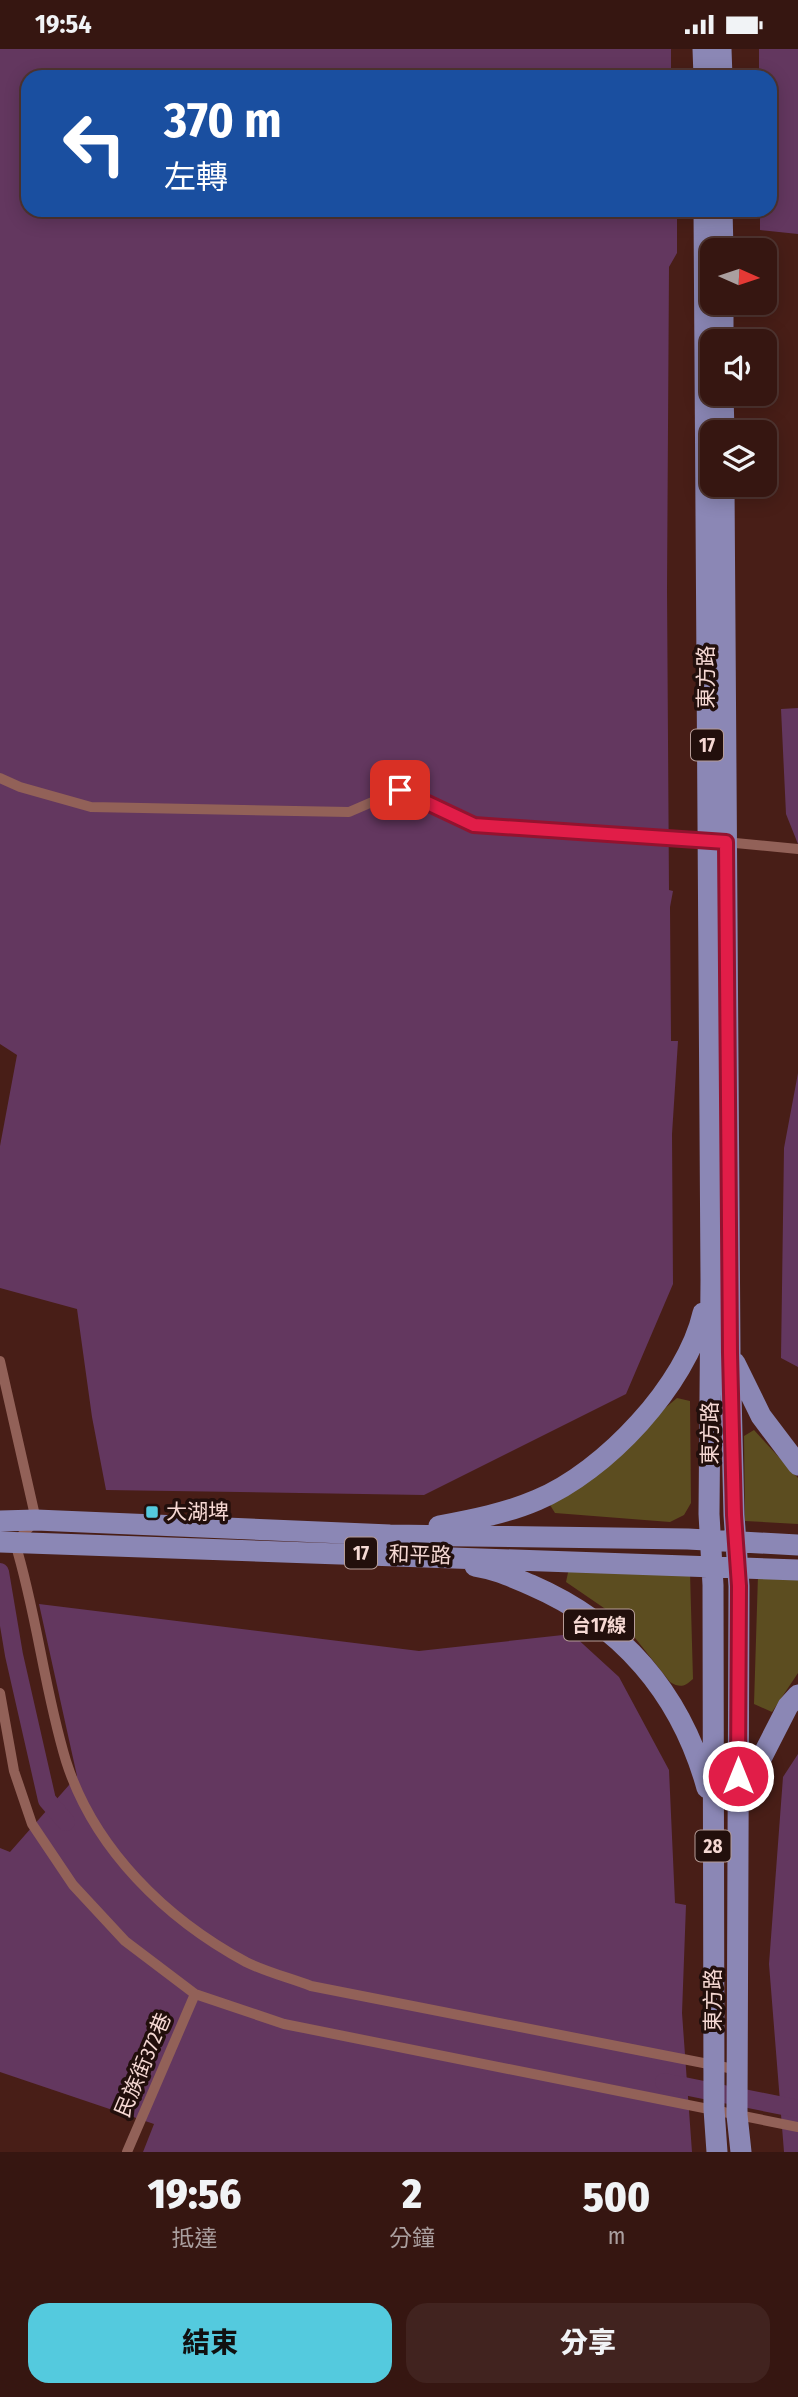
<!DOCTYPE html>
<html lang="zh-TW">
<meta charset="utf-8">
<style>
body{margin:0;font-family:"Fira Sans Condensed","Noto Sans TC",sans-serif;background:#41231f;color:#f1f3f6;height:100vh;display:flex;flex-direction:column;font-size:26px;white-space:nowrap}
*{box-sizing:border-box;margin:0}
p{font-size:23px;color:#aa9f9f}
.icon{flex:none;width:38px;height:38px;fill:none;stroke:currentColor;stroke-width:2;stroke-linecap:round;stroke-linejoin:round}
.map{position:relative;height:2103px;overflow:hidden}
.sheet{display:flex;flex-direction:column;background:#361611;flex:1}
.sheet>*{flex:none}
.guide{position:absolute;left:21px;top:21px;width:756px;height:147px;border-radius:21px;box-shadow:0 4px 18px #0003,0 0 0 2px #503531;background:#1a4fa0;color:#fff;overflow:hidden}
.needle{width:46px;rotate:93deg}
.buttons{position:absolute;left:700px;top:189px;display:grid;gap:14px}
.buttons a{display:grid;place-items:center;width:77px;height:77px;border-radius:14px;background:#361611;box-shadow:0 4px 18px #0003,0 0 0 2px #503531;font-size:35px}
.pin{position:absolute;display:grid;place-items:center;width:60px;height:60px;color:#fff;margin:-30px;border-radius:14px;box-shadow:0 4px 10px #0006}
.me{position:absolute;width:77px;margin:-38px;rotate:0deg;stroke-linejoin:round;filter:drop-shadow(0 0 5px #0008)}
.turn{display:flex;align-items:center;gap:24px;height:147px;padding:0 28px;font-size:32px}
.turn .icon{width:91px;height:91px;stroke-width:2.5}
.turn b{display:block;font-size:49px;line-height:60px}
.eta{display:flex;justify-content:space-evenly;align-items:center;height:119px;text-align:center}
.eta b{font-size:42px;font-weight:800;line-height:49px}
.cta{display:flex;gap:14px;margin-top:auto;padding:14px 28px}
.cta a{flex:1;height:80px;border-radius:21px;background:#54cade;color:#111;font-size:28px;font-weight:800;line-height:80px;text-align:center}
.cta a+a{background:#41231f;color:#f1f3f6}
.status{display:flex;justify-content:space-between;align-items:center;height:49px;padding:0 35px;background:#361611;direction:ltr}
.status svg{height:19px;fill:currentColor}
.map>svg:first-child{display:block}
.green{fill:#5c4d20}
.water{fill:#63375f}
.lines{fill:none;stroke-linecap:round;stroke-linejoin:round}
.canal{stroke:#63375f;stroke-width:18}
.lane{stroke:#926158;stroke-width:10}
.primary{stroke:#8b87b5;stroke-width:21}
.route-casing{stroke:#92132f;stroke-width:18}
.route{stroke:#e11d48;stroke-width:12}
.poi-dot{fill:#54cade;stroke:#220f0c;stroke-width:2.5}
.labels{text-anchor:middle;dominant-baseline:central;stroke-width:7;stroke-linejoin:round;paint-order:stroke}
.shield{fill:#220f0c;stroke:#b69c97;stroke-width:2}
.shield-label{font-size:19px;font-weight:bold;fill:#f5d8d3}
.street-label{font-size:21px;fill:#f5d8d3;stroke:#220f0c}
.poi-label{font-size:21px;fill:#f5d8d3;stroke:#220f0c;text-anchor:start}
</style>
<div class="status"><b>19:54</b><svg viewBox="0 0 49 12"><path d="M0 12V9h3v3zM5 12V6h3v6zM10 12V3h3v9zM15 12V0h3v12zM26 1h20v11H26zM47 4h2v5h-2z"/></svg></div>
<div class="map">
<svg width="798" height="2103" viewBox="0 0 798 2103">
<rect width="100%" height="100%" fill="#481e17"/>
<path class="green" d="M677,1349L690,1352L691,1454L684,1466L670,1473L555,1464L550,1456Z
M754,1381L798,1429V1475L745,1472L744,1387Z
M569,1519L690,1523L693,1630C684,1638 680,1639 670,1633L620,1570L566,1533Z
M758,1526L798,1529V1624L772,1663L754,1655Z"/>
<path class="water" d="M0,0H671V28H28V161H677V204L669,218L667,541L669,841L673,842L670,858L671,992H678L672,1085L673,1235L626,1345L424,1446L106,1441L92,1368L77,1260L0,1239V1097L17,1006L0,995Z
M759,0H798V185L760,181V161H770V28H759Z
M798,659V795L786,765L781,660Z
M798,1024V1318L781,1309L784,1099Z
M39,1555L419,1602L572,1585L619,1628L669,1721L675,1854L686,1856L682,1964L692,2103H143L154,2075L0,2023V1799L10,1803L77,1727Z
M798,1705V2103H784L769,1915L783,1728Z"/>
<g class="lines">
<path class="canal" d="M0,1523L14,1606L47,1751L66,1773
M664,2033L798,2060"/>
<path class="lane" d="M0,729L20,738L91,758L349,763L400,741L474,776L710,791
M725,793L798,800
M0,1312L36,1471L15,1494C37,1565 44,1640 66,1712C94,1800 166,1870 246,1913C266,1923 290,1929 311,1937L739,2021
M0,1644L14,1722L32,1775L73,1836L125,1892L195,1945L284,1975L798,2078
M127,2103L195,1945"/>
<path class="primary" d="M703,0L704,28
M721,0L722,28
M704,161L711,1231L709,1465L713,1536L714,2060L717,2103
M722,161L723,201
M723,254V292
M723,345L724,383
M724,436L730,1304L734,1466L739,1537L737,2066L741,2103
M735,1314L761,1367L798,1416
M0,1472L36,1471L390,1486L688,1490L798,1496
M439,1477C471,1471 507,1464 537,1451C605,1423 687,1335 703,1264
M0,1493L798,1521
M475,1517C495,1520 512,1528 531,1536C621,1575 681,1644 707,1739
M741,1749L788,1657L798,1646"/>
</g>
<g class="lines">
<g class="route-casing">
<path id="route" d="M400,741L474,776L726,793L730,1304L734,1466L739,1537L738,1727"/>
</g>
<use href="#route" class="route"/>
</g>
<rect class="poi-dot" x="145" y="1456" width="14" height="14" rx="3.5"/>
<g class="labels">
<g class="shield">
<rect x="691" y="680.5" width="32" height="31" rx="5"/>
<rect x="345" y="1488.5" width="32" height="31" rx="5"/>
<rect x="564" y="1560.5" width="70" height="31" rx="5"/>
<rect x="695.5" y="1781.5" width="35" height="31" rx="5"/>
</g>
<g class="shield-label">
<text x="707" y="696">17</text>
<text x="361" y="1504">17</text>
<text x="599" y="1576">台17線</text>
<text x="713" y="1797">28</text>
</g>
<g class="street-label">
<text transform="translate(706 628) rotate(-90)">東方路</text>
<text transform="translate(710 1384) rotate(-90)">東方路</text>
<text transform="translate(420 1506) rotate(2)">和平路</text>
<text transform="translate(713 1951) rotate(-90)">東方路</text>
<text transform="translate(143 2016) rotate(-67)">民族街372巷</text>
</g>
<g class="poi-label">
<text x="166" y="1463">大湖埤</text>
</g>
</g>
</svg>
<div class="buttons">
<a><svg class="needle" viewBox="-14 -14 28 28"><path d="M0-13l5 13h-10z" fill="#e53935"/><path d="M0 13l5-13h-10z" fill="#aa9f9f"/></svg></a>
<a><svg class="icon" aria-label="sound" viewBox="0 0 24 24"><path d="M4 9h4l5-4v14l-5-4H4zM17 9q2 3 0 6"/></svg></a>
<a><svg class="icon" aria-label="layers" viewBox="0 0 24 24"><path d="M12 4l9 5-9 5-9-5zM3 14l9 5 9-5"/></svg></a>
</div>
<div class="pin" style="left:400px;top:741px;background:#d93025"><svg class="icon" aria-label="arrive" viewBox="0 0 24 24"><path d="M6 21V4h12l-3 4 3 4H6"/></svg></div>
<svg class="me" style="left:738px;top:1727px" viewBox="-20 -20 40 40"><circle r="17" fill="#e11d48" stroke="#fff" stroke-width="3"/><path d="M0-11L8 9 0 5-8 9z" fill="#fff"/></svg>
<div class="guide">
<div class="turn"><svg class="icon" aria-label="left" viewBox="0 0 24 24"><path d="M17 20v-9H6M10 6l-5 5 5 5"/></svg><div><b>370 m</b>左轉</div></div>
</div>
</div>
<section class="sheet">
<div class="eta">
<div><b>19:56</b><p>抵達</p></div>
<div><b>2</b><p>分鐘</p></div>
<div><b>500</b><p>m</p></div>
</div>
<div class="cta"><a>結束</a><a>分享</a></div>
</section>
